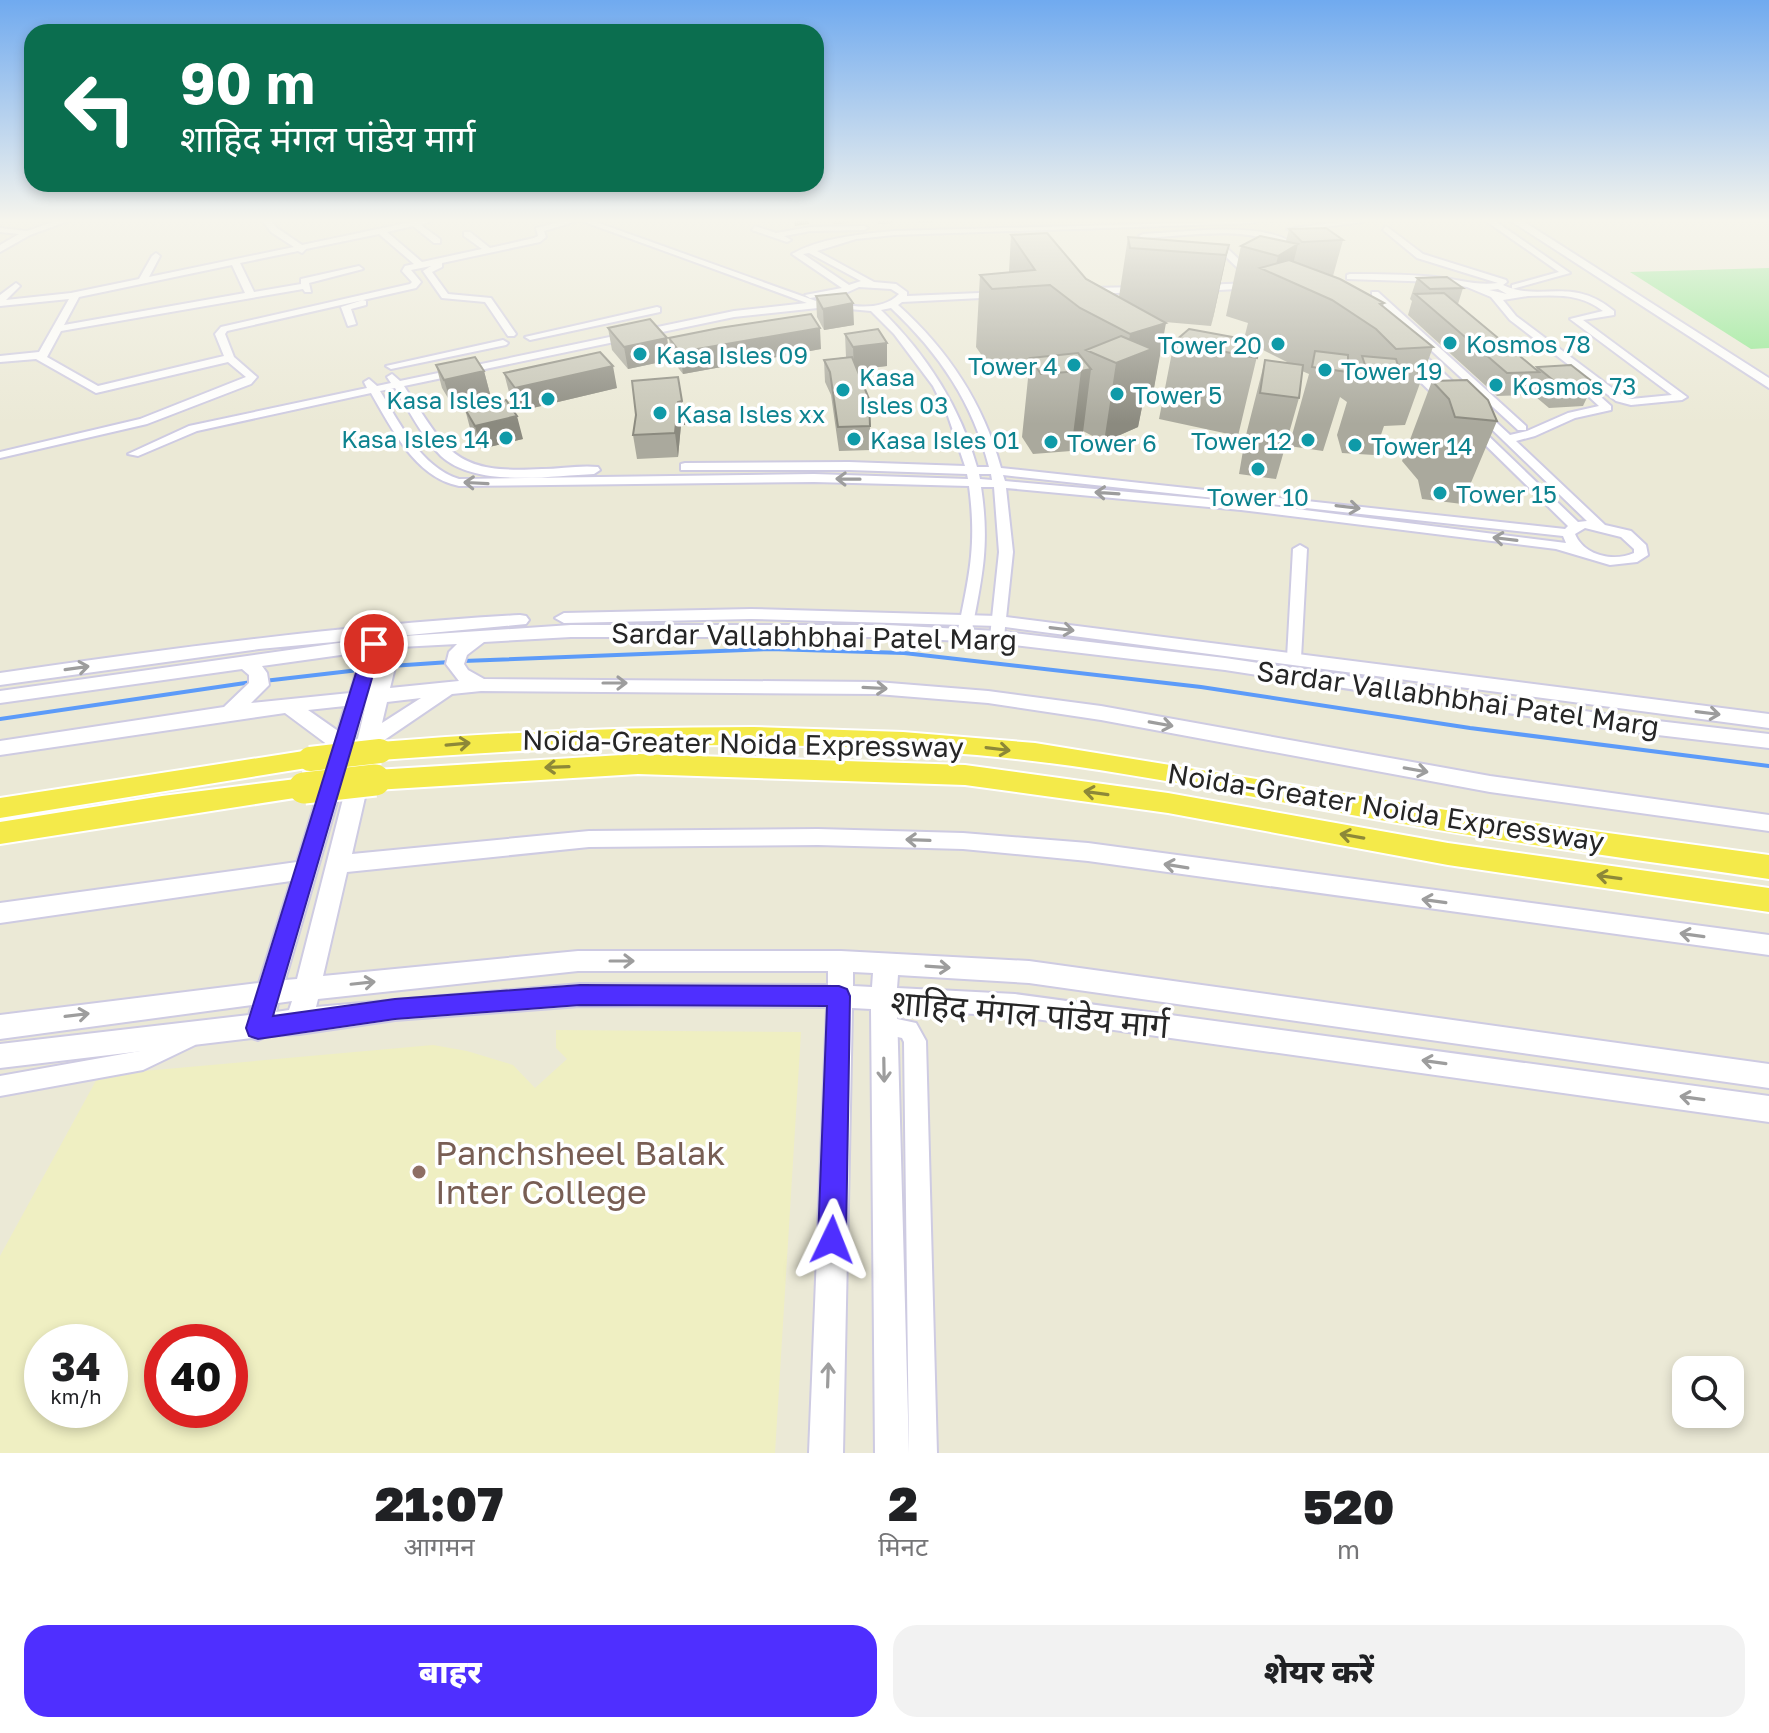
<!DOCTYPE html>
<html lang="hi">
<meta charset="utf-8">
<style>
body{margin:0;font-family:"Golos Text","Noto Sans Devanagari",sans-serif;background:#f2f2f2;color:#202124;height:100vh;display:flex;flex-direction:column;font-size:30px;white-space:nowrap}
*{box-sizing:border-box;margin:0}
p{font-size:26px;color:#757577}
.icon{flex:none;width:44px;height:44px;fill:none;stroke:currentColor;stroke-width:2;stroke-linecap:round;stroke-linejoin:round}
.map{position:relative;height:1453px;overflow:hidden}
.panel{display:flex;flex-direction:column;background:#fff;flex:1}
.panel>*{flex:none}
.guide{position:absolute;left:24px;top:24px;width:800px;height:168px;border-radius:24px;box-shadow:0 4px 12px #0003;background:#0b6e4f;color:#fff;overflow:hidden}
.fabs{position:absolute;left:1672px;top:1356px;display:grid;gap:16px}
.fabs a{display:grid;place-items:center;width:72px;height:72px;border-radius:16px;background:#fff;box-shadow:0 4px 12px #0003;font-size:40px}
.speed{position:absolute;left:24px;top:1324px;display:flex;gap:16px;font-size:40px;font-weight:700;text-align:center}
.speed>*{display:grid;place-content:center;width:104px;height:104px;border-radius:50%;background:#fff;box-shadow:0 4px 12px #0003;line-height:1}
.speed small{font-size:20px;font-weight:400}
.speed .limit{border:12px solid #d22;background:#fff;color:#111}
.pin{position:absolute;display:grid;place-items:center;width:68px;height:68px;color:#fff;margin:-34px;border:4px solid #fff;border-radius:50%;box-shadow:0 2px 8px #0007}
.me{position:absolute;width:88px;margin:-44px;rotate:2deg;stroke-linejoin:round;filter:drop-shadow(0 0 6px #0008)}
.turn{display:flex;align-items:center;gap:28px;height:168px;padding:0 24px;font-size:36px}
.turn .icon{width:104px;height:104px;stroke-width:2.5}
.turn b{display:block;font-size:56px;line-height:68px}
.eta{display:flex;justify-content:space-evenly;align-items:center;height:136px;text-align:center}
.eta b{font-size:48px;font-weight:800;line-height:56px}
.button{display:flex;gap:16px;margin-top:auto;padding:16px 24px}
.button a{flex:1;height:92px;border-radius:24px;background:#4f2fff;color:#fff;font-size:32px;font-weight:800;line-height:92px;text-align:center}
.button a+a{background:#f2f2f2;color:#202124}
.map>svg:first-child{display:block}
.education{fill:#efefc2;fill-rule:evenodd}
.green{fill:#8ce88c}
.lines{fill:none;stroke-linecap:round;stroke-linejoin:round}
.stream{stroke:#5c9bf9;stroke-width:4}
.minor-casing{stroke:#cecbe2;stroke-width:4}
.tertiary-casing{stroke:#cecbe2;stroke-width:4}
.trunk-casing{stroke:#fff;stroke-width:4}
.minor{fill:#fff;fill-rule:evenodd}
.tertiary{fill:#fff;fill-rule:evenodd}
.trunk{fill:#f4ea4a;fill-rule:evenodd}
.trunk-bridge-far1-casing{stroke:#fff;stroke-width:28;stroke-linecap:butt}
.trunk-bridge-casing{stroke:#fff;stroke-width:35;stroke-linecap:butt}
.trunk-bridge-far1{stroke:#f4ea4a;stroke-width:24}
.trunk-bridge{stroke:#f4ea4a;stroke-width:31}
.wall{fill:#aaa99d}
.shaded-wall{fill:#8b8a7f}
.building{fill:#c6c5b6;stroke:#8b8a7f;stroke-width:2}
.oneway{stroke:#9d9d9d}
.oneway2{stroke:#8d8838}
.route{fill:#4f2fff;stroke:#331fa6;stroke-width:2}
.culture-dot{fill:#0f9aa8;stroke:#fff;stroke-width:3}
.education-dot{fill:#8d6e63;stroke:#fff;stroke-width:3}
.labels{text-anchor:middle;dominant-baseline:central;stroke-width:7;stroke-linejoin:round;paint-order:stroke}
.far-culture-label{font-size:24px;fill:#0d838f;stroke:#fff;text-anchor:start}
.street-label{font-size:28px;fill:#262626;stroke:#fff}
.near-street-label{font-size:34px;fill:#262626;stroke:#fff}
.near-education-label{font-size:34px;fill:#785e54;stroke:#fff;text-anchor:start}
</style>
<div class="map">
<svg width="1769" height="1453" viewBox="0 0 1769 1453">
<rect width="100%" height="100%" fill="#ebe9d6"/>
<path class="education" d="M556,1030L801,1032L775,1453H0V1256L99,1075L433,1045L467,1051L513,1065L535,1088L567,1059L556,1048ZM42,1342H110V1410H42ZM162,1342H230V1410H162Z"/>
<path class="green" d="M1769,268V348L1751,349L1630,272Z"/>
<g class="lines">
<path class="stream" d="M463,661L770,649L904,653L1201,687L1470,728L1769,766
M391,666L450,662
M264,681L359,670
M0,719L252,682"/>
<g class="minor-casing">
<path id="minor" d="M56,221H68L30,235L0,252V245L19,234L0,232V228L27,231Z
M263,221H271L277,228L302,245L416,221H431L421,225L440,239V243H434L413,226L387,232L422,262L482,249L464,236V232H470L490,248L534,238L538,236L536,228L564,221H577L544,231L546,237L540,242L442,263V267L432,272L448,294L491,298L516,334L514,336H508L485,302L442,298L423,271L431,266L411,270L421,282L416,288L227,331L225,334L234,357L257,377L251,384L147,424L0,458V452L140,419L246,377L228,362L96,393L36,359L0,362V356L39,352L69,299L0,306V295L16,283L20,286L6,300L71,293L139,279L152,256L156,253L160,256L149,277L294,247L271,232ZM379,234L414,264L405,266L402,271L412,282L410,284L221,327L215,334L224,356L98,386L47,357L61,331L303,289L305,292H311L309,283L363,269L359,266L301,279V284L254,292L240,263L298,251L302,253L306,249ZM232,265L245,293L64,325L79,297Z
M582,221H593L816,301L823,296L810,298L805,295L842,288L792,254C820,238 860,234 894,231L1257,221L1253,223L894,235L856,239L817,251L874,282L896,284L907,292V296L1004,292V296L1001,297L902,302L898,305C948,350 983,402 1001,468L1565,529L1568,526L1467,427L1477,425L1578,522L1587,521L1475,413L1484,411L1510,435L1527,431L1568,413L1599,406L1574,383L1583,381L1611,406V410L1575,418L1535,436L1516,441L1605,525L1631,531L1646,545L1648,555L1637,562L1610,565L1556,549L1241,510L1006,488L1013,552L1004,637L997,642L990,637L999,552L994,487H981C990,546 982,577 971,635L964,640L957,635C969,577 977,546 969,486L814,482L459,486C415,477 392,429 371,393L197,431L138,456L128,454L189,426L367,388L364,382L369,379L377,386L391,383L387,377L392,374L400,381L734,311L807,303ZM809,253L861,281L849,285L803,254ZM859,287L891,289L899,294C882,312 849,307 828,301ZM827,307L871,311L894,334L933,386L948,416L965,466L849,462L685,463L681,464V470H849L967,474L968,479L814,474L459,479C421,467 400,424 380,391L395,388C409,410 422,437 441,456C476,488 550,476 594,474L600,470L598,467C580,465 560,469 542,469C454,474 449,454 404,386L734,317ZM891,308C939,353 973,403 989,467H977C960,406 926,354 881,310ZM979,474H991L992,480L980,479ZM1003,475L1563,536L1566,543L1241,502L1005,481ZM1585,528L1621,537L1634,549V553C1614,562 1584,556 1575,534Z
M1347,221L1363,222L1291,231L1287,229Z
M1486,221H1495L1570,273L1512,289V285L1559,272Z
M755,226L776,233L811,227L864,226L868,228L864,230L811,231L784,236L791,240L787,242L752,230Z
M1386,226L1423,254L1506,280L1507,282L1503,285C1541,303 1571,275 1614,311V315L1583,320L1687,397L1682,400L1631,405L1616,401L1510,320L1491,297L1467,287L1439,282L1347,279V275L1350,274C1378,274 1406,274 1435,277C1457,279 1476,286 1498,283L1417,258L1383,230ZM1498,289L1507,294L1489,290ZM1528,296C1555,295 1581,293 1603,311L1570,319L1672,395L1631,399L1624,397L1516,316L1503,300Z
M1205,230C1241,229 1280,228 1308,253L1301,255C1256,222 1195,236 1143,238L1139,236L1143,234Z
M1222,249H1228L1253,273V277H1247L1222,253Z
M1253,283L1256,284V288L1200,291L1196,288L1200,285Z
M1141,287L1144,288V292L1088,294L1083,291L1088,288Z
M1372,292H1378L1526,426V430H1518L1372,296Z
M363,300L366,301V305L351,309L356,324L348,326L341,307Z
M657,307L660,308V312L530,340L525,337Z
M503,340L508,343L506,345L391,369L386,366Z
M1409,348H1417L1464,392V396H1456L1409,352Z
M1403,361H1411L1449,398V402H1441L1403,365Z
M1300,545L1307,549L1301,658L1294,663L1287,658L1293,549Z
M883,1016L916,1023L926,1041L937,1453H909L904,1042L902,1038L876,1032L873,1025L876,1018Z
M188,1029L195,1031L199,1038L195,1045L143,1070L0,1096V1076L140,1051Z"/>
</g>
<g class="tertiary-casing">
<path id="tertiary" d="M1511,221H1523L1769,378V388Z
M751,609L998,616L1769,714V728L998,626L751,619L564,623L555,618L564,613Z
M520,615L526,616L529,620L526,624L259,649L0,685V673C173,648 346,625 520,615Z
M571,625H887L997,631L1225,658L1632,718L1769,734V748L1632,732L1225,670L997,643L887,637H571L484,642L467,655L464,664L468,670L484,679L877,682L988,691L1101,706L1490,776L1769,815V831L1490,792L1101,720L988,703L877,694L481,691L452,694L377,745L352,854L589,831L818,829L963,833L1088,843L1769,935V955L1088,861L963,849L818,845L589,847L347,872L323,976L578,951H841L1029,961L1769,1064V1088L1029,983L898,975L897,988L1015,994L1769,1096V1122L1015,1016L897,1010L909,1453H875L871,1009L852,1008L843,1453H809L827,1007L580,1006L395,1020L299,1034L267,1036L258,1040L252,1038L0,1068V1044L249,1015L252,1005L0,1039V1015L259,983L291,881L0,923V903L297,862L332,748L285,713L0,755V741L224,707L249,683V675L242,669L0,703V691L374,638ZM457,644L449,652L446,664L459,681L390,688L400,647ZM362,652L350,693L251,703L269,685L267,673L262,666ZM421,698L382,723L387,702ZM366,704L358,738L354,744ZM345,706L338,731L308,710ZM354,744L356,748L297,979L285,980ZM578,971H828V985L580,984L316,1007L318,999ZM853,972L873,973L872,987L853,986ZM292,1001L289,1010L276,1012L278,1003Z"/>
</g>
<g class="trunk-casing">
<path id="trunk" d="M753,727L903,732L1035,743L1477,815L1769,855V879C1639,860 1509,843 1380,820C1246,797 1113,767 977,755C778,738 579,745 380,760L371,758L367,751L371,744L380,742C504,732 629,727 753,727Z
M310,750L319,752L323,759L319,766L0,818V798Z
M638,754L965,765L1168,793L1448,843L1769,888V912L1448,865L1168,813L965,785L638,774L375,790L365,787L361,780L365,773L375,770Z
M304,778L314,781L318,788L314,795L0,844V822L162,796Z"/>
</g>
<use href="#minor" class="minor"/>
<use href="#tertiary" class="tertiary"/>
<use href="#trunk" class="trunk"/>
<g class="trunk-bridge-far1-casing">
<path id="trunk-bridge-far1" d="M310,759L380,751"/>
</g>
<g class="trunk-bridge-casing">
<path id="trunk-bridge" d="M304,788L375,780"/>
</g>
<use href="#trunk-bridge-far1" class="trunk-bridge-far1"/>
<use href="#trunk-bridge" class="trunk-bridge"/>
</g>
<path class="wall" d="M833,221H849V223L834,224Z
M877,221H893V223L878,224Z
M916,221H933V222L917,223Z
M1289,229L1343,240L1333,276L1384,303L1383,306L1433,347L1405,425L1384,426L1374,455L1342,453L1337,435L1347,402L1340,397L1323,451L1289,446L1309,374L1302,371L1299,398L1276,479L1239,474L1245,439L1265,360L1289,363L1259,348L1238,436L1159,419L1174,342L1244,339L1248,323L1226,316L1241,246L1286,241Z
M1011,235L1119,297L1128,237L1229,245L1211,326L1165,322L1152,399L1143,402L1138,427L1104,442L1083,431L1081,448L1071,451L1033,454L1022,437L1030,359L987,363L976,347L980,275L1009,272Z
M1417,278L1463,288L1458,304L1536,369L1537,367L1594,383L1583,406L1549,408L1530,392L1529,395L1497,396L1408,315L1412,301L1410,299Z
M816,296L854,325L824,330L817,317Z
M608,328L667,338L670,360L628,369L612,350Z
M845,334L887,366L857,369L870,426L871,450L839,451L831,395L825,382L824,360L846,357Z
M669,338L821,349L683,374L672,360Z
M436,365L484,371L490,394L451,403L442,388Z
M504,373L617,388L520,411L510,396Z
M1432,381L1497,421L1462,504L1422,499L1418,480L1402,461Z
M465,409L523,439L481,449L471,432Z
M636,415L685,425H681L678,457L637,459L633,435Z"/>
<path class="shaded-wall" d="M794,221H809V224L795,226Z
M1298,244L1289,281L1274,274L1278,256Z
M1229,245L1214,314L1211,326L1226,255Z
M853,303L854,325L824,330L823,309Z
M1166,323L1152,399L1143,402L1138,427L1104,442L1116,363L1126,359L1130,334Z
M820,328L821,349L683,374L680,352Z
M667,338L670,360L628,369L624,347Z
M887,343V366L854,370L853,347Z
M613,366L617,388L520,411L515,388Z
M1091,369L1081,448L1071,451L1081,371Z
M484,371L490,394L451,403L444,380Z
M682,401L685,425H681L678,457L675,433L678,402Z
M517,416L523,439L481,449L475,426Z"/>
<path class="building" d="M1326,228L1343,240L1302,242L1289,229Z
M1047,233L1086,279L1166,323L1130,334L1080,308L1050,285L992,289L980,275L1035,270L1011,235Z
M1260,236L1298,244L1278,256L1241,246Z
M1128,237L1229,245L1226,255L1130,248Z
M1289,260L1340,279L1384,303L1380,304L1433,347L1396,349L1376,329L1332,300L1260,268Z
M1447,277L1463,288L1430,289L1417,278Z
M846,293L853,303L823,309L816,296Z
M1444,293L1539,372L1507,373L1415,294Z
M811,314L820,328L680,352L669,338L719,328Z
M650,319L667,338L624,347L608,328Z
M878,329L887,343L853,347L845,334Z
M1189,329L1260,342L1257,358L1174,342Z
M1121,336L1152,349L1116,363L1086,350Z
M1315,351L1348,355V372L1312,367Z
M600,352L613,366L515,388L504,373Z
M1078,353L1091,369L1081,371L1041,374L1030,358Z
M1362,356L1396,359L1401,376L1368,374Z
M475,357L484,371L444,380L436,365Z
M852,357L869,399L870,426L838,427L830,372L824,360Z
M1265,360L1303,365L1299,398L1260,393Z
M1571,365L1594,383L1559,385L1537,367Z
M678,377L682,401L678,402L675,433L633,435L636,415L632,381Z
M1467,380L1488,400L1497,421L1455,417L1449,399L1432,381Z
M506,400L517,416L475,426L465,409Z"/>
<defs><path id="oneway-shaft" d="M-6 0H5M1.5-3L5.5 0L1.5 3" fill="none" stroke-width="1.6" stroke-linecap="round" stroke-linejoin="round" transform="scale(2)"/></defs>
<g class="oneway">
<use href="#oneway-shaft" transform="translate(848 479) rotate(-179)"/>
<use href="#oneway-shaft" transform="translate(476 483) rotate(-177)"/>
<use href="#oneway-shaft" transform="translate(1107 493) rotate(-176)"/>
<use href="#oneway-shaft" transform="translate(1348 507) rotate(7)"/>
<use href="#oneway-shaft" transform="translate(1505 539) rotate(-173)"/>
<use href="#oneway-shaft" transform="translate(1062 629) rotate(7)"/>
<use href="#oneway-shaft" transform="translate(77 668) rotate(-8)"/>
<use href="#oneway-shaft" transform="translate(615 683)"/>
<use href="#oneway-shaft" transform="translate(875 688) rotate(3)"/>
<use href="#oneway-shaft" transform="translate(1708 713) rotate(7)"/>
<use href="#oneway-shaft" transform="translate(1161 724) rotate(10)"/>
<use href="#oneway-shaft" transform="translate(1416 770) rotate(10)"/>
<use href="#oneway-shaft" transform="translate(918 840) rotate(-178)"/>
<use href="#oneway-shaft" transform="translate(1176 866) rotate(-171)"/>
<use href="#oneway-shaft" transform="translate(1434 901) rotate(-172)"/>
<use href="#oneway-shaft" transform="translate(1692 935) rotate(-172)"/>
<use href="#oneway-shaft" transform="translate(622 961)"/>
<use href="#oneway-shaft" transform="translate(938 967) rotate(4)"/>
<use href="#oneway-shaft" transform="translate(363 983) rotate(-6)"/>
<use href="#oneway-shaft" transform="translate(77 1015) rotate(-7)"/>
<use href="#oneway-shaft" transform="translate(1434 1062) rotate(-172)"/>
<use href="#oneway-shaft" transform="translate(884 1070) rotate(89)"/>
<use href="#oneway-shaft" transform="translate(1692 1098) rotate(-172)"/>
<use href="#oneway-shaft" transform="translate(828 1375) rotate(-88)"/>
</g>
<g class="oneway2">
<use href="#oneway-shaft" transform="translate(458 744) rotate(-5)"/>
<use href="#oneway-shaft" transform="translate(998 749) rotate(7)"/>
<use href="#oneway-shaft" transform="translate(557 767) rotate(178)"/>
<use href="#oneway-shaft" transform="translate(1096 793) rotate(-172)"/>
<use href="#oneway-shaft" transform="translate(1352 836) rotate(-170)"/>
<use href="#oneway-shaft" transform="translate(1609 877) rotate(-172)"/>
</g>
<linearGradient id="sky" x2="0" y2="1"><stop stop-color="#70aaef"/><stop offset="0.52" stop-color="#f6f5ed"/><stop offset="1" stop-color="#f6f5ed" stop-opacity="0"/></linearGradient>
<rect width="1769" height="424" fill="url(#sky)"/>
<path class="route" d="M374,639L382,644L273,1016L395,999L580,985L839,986L847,989L850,996L846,1240L842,1249L832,1253L822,1249L818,1240L827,1006L580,1005L395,1019L258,1039L249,1036L246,1028L365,644Z"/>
<g class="culture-dot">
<circle cx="1450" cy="343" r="8"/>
<circle cx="1278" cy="344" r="8"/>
<circle cx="640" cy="354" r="8"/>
<circle cx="1074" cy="365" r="8"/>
<circle cx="1325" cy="370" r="8"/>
<circle cx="1496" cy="385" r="8"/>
<circle cx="843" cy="390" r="8"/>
<circle cx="1117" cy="394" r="8"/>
<circle cx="548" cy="399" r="8"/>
<circle cx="660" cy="413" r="8"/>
<circle cx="506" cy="438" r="8"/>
<circle cx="854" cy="439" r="8"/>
<circle cx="1308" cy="440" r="8"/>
<circle cx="1051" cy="442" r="8"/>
<circle cx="1355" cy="445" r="8"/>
<circle cx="1258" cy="469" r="8"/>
<circle cx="1440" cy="493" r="8"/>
</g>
<circle class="education-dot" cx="419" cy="1172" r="8"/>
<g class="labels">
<g class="far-culture-label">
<text x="1466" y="343">Kosmos 78</text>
<text x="1262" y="344" text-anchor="end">Tower 20</text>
<text x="656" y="354">Kasa Isles 09</text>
<text x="1058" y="365" text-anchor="end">Tower 4</text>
<text x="1341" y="370">Tower 19</text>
<text x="859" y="376">Kasa<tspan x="859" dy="28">Isles 03</tspan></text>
<text x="1512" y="385">Kosmos 73</text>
<text x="1133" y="394">Tower 5</text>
<text x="532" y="399" text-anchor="end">Kasa Isles 11</text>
<text x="676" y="413">Kasa Isles xx</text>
<text x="490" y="438" text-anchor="end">Kasa Isles 14</text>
<text x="870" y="439">Kasa Isles 01</text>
<text x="1292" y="440" text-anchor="end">Tower 12</text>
<text x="1067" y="442">Tower 6</text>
<text x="1371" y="445">Tower 14</text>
<text x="1456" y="493">Tower 15</text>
<text x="1258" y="496" text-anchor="middle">Tower 10</text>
</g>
<g class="street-label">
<text transform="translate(814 636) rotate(1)">Sardar Vallabhbhai Patel Marg</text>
<text transform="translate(1458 698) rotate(8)">Sardar Vallabhbhai Patel Marg</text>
<text transform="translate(743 743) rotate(1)">Noida-Greater Noida Expressway</text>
<text transform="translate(1386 807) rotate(9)">Noida-Greater Noida Expressway</text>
</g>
<g class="near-street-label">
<text transform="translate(1030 1013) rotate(5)">शाहिद मंगल पांडेय मार्ग</text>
</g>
<g class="near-education-label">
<text x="435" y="1152">Panchsheel Balak<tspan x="435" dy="39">Inter College</tspan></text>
</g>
</g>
</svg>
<div class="fabs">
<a><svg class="icon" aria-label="search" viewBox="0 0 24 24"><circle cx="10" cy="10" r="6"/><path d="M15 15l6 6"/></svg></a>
</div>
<div class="speed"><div>34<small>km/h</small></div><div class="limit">40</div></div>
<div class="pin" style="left:374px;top:644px;background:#d93025"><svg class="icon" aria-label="arrive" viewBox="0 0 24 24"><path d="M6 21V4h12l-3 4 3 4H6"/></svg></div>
<svg class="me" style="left:832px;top:1240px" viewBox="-20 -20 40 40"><path d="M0-17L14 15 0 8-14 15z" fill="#4f2fff" stroke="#fff" stroke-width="4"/></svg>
<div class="guide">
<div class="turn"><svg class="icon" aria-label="left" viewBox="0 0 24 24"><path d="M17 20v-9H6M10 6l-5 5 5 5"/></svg><div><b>90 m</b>शाहिद मंगल पांडेय मार्ग</div></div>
</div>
</div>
<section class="panel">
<div class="eta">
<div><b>21:07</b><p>आगमन</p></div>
<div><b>2</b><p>मिनट</p></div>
<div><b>520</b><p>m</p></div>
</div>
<div class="button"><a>बाहर</a><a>शेयर करें</a></div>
</section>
